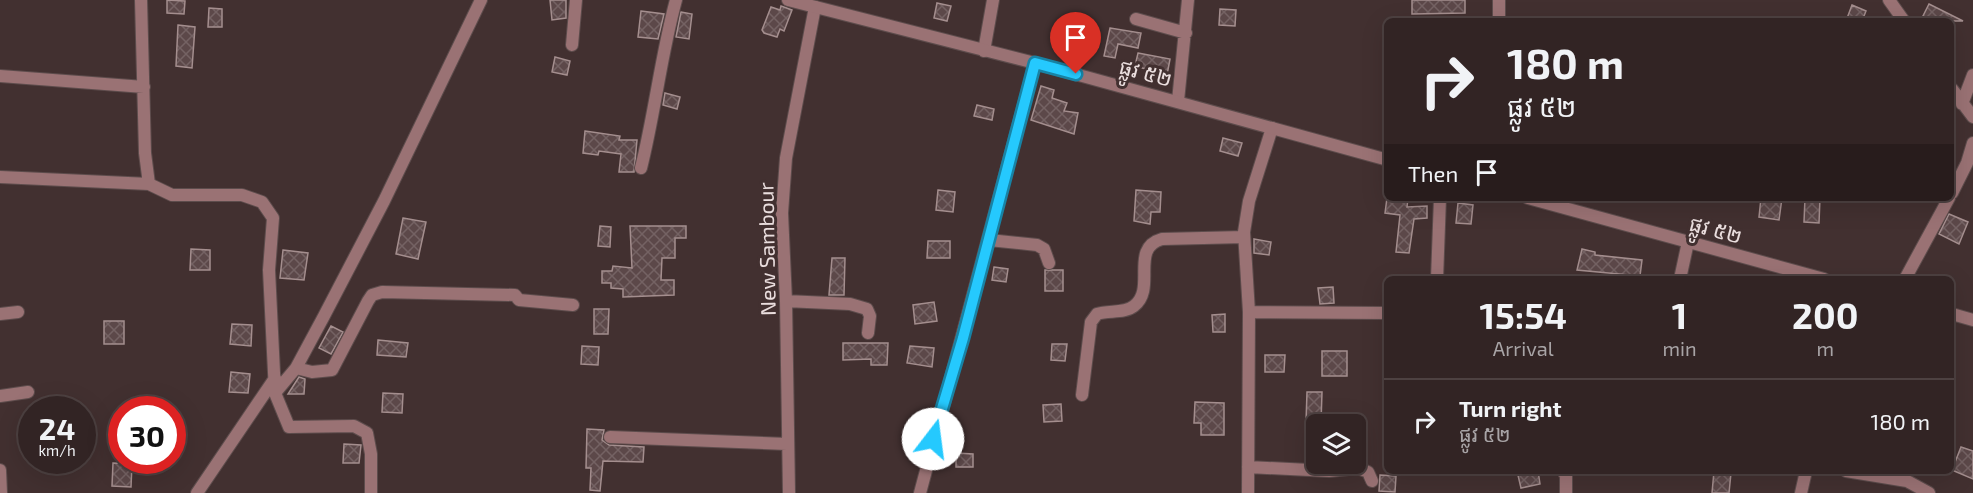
<!DOCTYPE html>
<meta charset="utf-8">
<style>
body{margin:0;font-family:"Exo 2","Noto Sans Khmer",sans-serif;background:#3a2c2c;color:#f1f3f6;height:100vh;display:flex;flex-direction:column;font-size:22px;white-space:nowrap}
*{box-sizing:border-box;margin:0}
p{font-size:20px;color:#a8a4a6}
.icon{flex:none;width:33px;height:33px;fill:none;stroke:currentColor;stroke-width:2;stroke-linecap:round;stroke-linejoin:round}
.map{position:relative;flex:1;overflow:hidden}
.side{position:absolute;left:1384px;top:276px;width:570px;height:198px;display:flex;flex-direction:column;background:#322424;border-radius:9px;box-shadow:0 6px 24px #0002,0 0 0 2px #4d4141}
.side>*{flex:none}
.hud{position:absolute;left:1384px;top:18px;width:570px;height:183px;border-radius:9px;box-shadow:0 6px 24px #0002,0 0 0 2px #4d4141;background:#322424;color:#f1f3f6;overflow:hidden}
.tools{position:absolute;left:1306px;top:414px;display:grid;gap:12px}
.tools a{display:grid;place-items:center;width:60px;height:60px;border-radius:9px;background:#322424;box-shadow:0 6px 24px #0002,0 0 0 2px #4d4141;font-size:30px}
.speed{position:absolute;left:18px;top:396px;display:flex;gap:12px;font-size:30px;font-weight:700;text-align:center}
.speed>*{display:grid;place-content:center;width:78px;height:78px;border-radius:50%;background:#322424;box-shadow:0 6px 24px #0002,0 0 0 2px #4d4141;line-height:1}
.speed small{font-size:15px;font-weight:400}
.speed .limit{border:9px solid #d22;background:#fff;color:#111}
.pin{position:absolute;display:grid;place-items:center;width:51px;height:51px;color:#fff;margin:-62px -26px;border-radius:50% 50% 50% 0;rotate:-45deg;box-shadow:0 0 6px #0007}
.pin .icon{rotate:45deg}
.me{position:absolute;width:66px;margin:-33px;rotate:15deg;stroke-linejoin:round;filter:drop-shadow(0 0 4px #0008)}
.turn{display:flex;align-items:center;gap:21px;height:126px;padding:0 24px;font-size:27px}
.turn .icon{width:78px;height:78px;stroke-width:2.5}
.turn b{display:block;font-size:42px;line-height:51px}
.then{display:flex;align-items:center;height:57px;padding:0 24px;background:#0003;gap:12px;font-size:22px}
.eta{display:flex;justify-content:space-evenly;align-items:center;height:102px;text-align:center}
.eta b{font-size:36px;font-weight:700;line-height:42px}
ul{padding:0;list-style:none}
li{display:flex;align-items:center;gap:18px;height:84px;padding:0 24px;border-top:2px solid #4d4141}
li div{flex:1}
li b{display:block;font-size:22px}
li em{font-style:normal}
.map>svg:first-child{display:block}
.building{fill:url(#building-cross-hatch);stroke:#a48e8e;stroke-width:1.5}
.lines{fill:none;stroke-linecap:round;stroke-linejoin:round}
.minor-casing{stroke:#5d4c4c;stroke-width:14}
.tertiary-casing{stroke:#5d4c4c;stroke-width:14}
.minor{stroke:#9a7274;stroke-width:12}
.tertiary{stroke:#9a7274;stroke-width:12}
.route-casing{stroke:#1883a5;stroke-width:15}
.route{stroke:#25c9fe;stroke-width:10}
.labels{text-anchor:middle;dominant-baseline:central;stroke-width:6;stroke-linejoin:round;paint-order:stroke}
.street-label{font-size:21px;fill:#eadede;stroke:#423030}
</style>
<div class="map">
<svg width="1973" height="493" viewBox="0 0 1973 493">
<defs>
<pattern id="building-cross-hatch" width="8" height="8" patternUnits="userSpaceOnUse" patternTransform="scale(1.5)"><rect width="8" height="8" fill="#5c4849"/><path d="M0 0l8 8M0 8l8-8" fill="none" stroke="#746263"/></pattern>
</defs>
<rect width="100%" height="100%" fill="#423030"/>
<path class="building" d="M167,0L185,1L184,14L167,13Z
M550,0H566V18L552,20Z
M1412,0H1465V13L1412,14Z
M937,3L951,6L947,21L934,18Z
M1929,4L1963,21H1928L1922,18Z
M1852,5L1866,11L1862,21H1846Z
M781,6L792,10L784,31L780,29L777,37L764,33L762,30L771,7L780,10Z
M209,8L222,9V27H208Z
M1220,9L1236,10L1235,26L1219,25Z
M641,11L664,14L658,39L638,37Z
M681,12L692,14L689,39L676,37Z
M178,25L195,27L192,68L176,66Z
M1110,28L1141,33L1138,48L1118,44L1115,58L1104,56Z
M1138,53L1170,59L1167,75L1135,66Z
M555,57L570,61L567,75L552,72Z
M1041,86L1054,90L1052,98L1067,103L1064,111L1078,113L1074,134L1031,120Z
M665,93L680,97L677,109L663,105Z
M977,105L994,109L992,120L974,116Z
M585,131L620,136L619,140H637L634,172H619L621,154L599,151L598,155L583,153Z
M1223,138L1242,143L1238,156L1220,151Z
M938,190L955,192L953,212L936,210Z
M1136,190L1161,192L1160,212H1151L1150,224L1134,221Z
M1387,198H1408L1407,207L1427,206V218L1414,219L1409,253L1396,252L1400,215L1385,213Z
M1761,198H1782L1779,220L1759,217Z
M1805,198H1820L1819,223L1804,222Z
M1458,203L1473,205L1471,224L1456,223Z
M1949,214L1968,222L1959,244L1939,234Z
M403,218L426,222L418,259L396,254Z
M600,226L611,227L610,247L598,246Z
M630,226H686V238H675V258H662L661,280H674V295L623,297V289L611,288V283H602V271H612L613,266L632,268Z
M1254,239L1271,242L1269,255L1254,253Z
M928,241H950V258H927Z
M191,249L210,250V270H190Z
M1582,249L1595,252V255L1642,260L1640,276L1577,270Z
M283,250L308,253L304,280L280,278Z
M832,258H845L844,295H829Z
M994,267L1008,269L1006,282L992,280Z
M1045,270H1063V291H1045Z
M1333,287L1334,303L1320,304L1318,288Z
M934,302L937,321L915,324L913,305Z
M594,309H609L608,334H594Z
M1225,314V332H1213L1212,315Z
M104,321H124V344H104Z
M232,324L252,325L251,346L230,344Z
M331,326L343,332L331,354L319,348Z
M378,340L408,343L406,357L377,355Z
M843,343H888L887,365H871V359L843,360Z
M1052,344H1067L1065,361L1051,360Z
M582,346L599,347L598,365L581,364Z
M910,346L934,348L932,367L907,363Z
M1322,351H1347V376H1322Z
M1265,355H1285L1284,372H1265Z
M231,372L250,374L248,393L229,392Z
M299,377L305,379L304,394H288Z
M1307,392H1322L1321,423L1306,422Z
M383,393L403,394L402,413L382,412Z
M1195,402L1224,403V435H1201V423H1194Z
M1061,404L1062,421L1044,422L1043,405Z
M587,429L604,430L602,440L609,445L644,447L643,462L603,461L600,491L590,490L591,468H586Z
M344,444L361,445L359,463H343Z
M1961,447L1973,451V479L1952,470Z
M956,453L973,454V467H956Z
M113,463L132,464L131,487L112,486Z
M1517,471H1538L1540,484L1521,488Z
M1714,471L1731,473L1729,493H1712Z
M1380,475L1396,476L1395,492L1379,491Z"/>
<g class="lines">
<g class="minor-casing">
<path id="minor" d="M141,0L145,153L149,184L172,195H242L262,202L273,218L269,270L275,393L289,427L354,426L367,433L371,454V493
M1499,0V21
M1889,0L1904,21
M1136,19L1186,33
M572,45L576,0
M984,51L993,0
M0,76L144,87
M1952,89L1973,117
M1178,101L1188,0
M1962,104L1973,75
M641,168C655,112 661,55 676,0
M0,177L149,184
M1952,193L1967,163L1973,143
M989,240L1037,245L1044,249L1049,263
M1437,279L1440,198
M1680,279L1688,242
M1905,279L1949,198
M786,301L850,304L867,309L870,316L868,333
M1249,312L1388,313
M0,314L18,312
M296,368L312,372L332,370L368,301L372,295L382,292L515,295L519,300L573,305
M275,393L296,368L324,316L384,201L481,0
M1082,395L1091,322L1097,314C1109,310 1124,314 1134,306C1157,289 1129,248 1162,239L1244,237
M0,396L28,392
M1342,424V423
M610,437L787,444
M1248,467L1329,471L1358,468L1368,472L1372,481
M0,470L1,493
M1563,471L1566,476V493
M1846,471L1907,481L1929,493
M197,493L275,378
M789,493L786,301L782,213L786,158L815,7
M920,493L1035,63
M1248,493L1249,312L1244,232L1249,201L1272,128
M1801,493L1806,471"/>
</g>
<g class="tertiary-casing">
<path id="tertiary" d="M788,0L1035,63L1388,160
M1528,198L1824,279
M1952,314L1973,320"/>
</g>
<use href="#minor" class="minor"/>
<use href="#tertiary" class="tertiary"/>
</g>
<g class="lines">
<g class="route-casing">
<path id="route" d="M933,439L963,338L1035,63L1076,74"/>
</g>
<use href="#route" class="route"/>
</g>
<g class="labels">
<g class="street-label">
<text transform="translate(1146 72) rotate(15)">ផ្លូវ ៥២</text>
<text transform="translate(1716 229) rotate(15)">ផ្លូវ ៥២</text>
<text transform="translate(766 249) rotate(-91)">New Sambour</text>
</g>
</g>
</svg>
<div class="tools">
<a><svg class="icon" aria-label="layers" viewBox="0 0 24 24"><path d="M12 4l9 5-9 5-9-5zM3 14l9 5 9-5"/></svg></a>
</div>
<div class="speed"><div>24<small>km/h</small></div><div class="limit">30</div></div>
<div class="pin" style="left:1076px;top:74px;background:#d93025"><svg class="icon" aria-label="arrive" viewBox="0 0 24 24"><path d="M6 21V4h12l-3 4 3 4H6"/></svg></div>
<svg class="me" style="left:933px;top:439px" viewBox="-20 -20 40 40"><circle r="19" fill="#fff"/><path d="M0-13L10 11 0 6-10 11z" fill="#25c9fe"/></svg>
<div class="hud">
<div class="turn"><svg class="icon" aria-label="right" viewBox="0 0 24 24"><path d="M7 20v-9h11M14 6l5 5-5 5"/></svg><div><b>180 m</b>ផ្លូវ ៥២</div></div>
<div class="then">Then<svg class="icon" aria-label="arrive" viewBox="0 0 24 24"><path d="M6 21V4h12l-3 4 3 4H6"/></svg></div>
</div>
<section class="side">
<div class="eta">
<div><b>15:54</b><p>Arrival</p></div>
<div><b>1</b><p>min</p></div>
<div><b>200</b><p>m</p></div>
</div>
<ul>
<li><svg class="icon" aria-label="right" viewBox="0 0 24 24"><path d="M7 20v-9h11M14 6l5 5-5 5"/></svg><div><b>Turn right</b><p>ផ្លូវ ៥២</p></div><em>180 m</em></li>
</ul>
</section>
</div>
